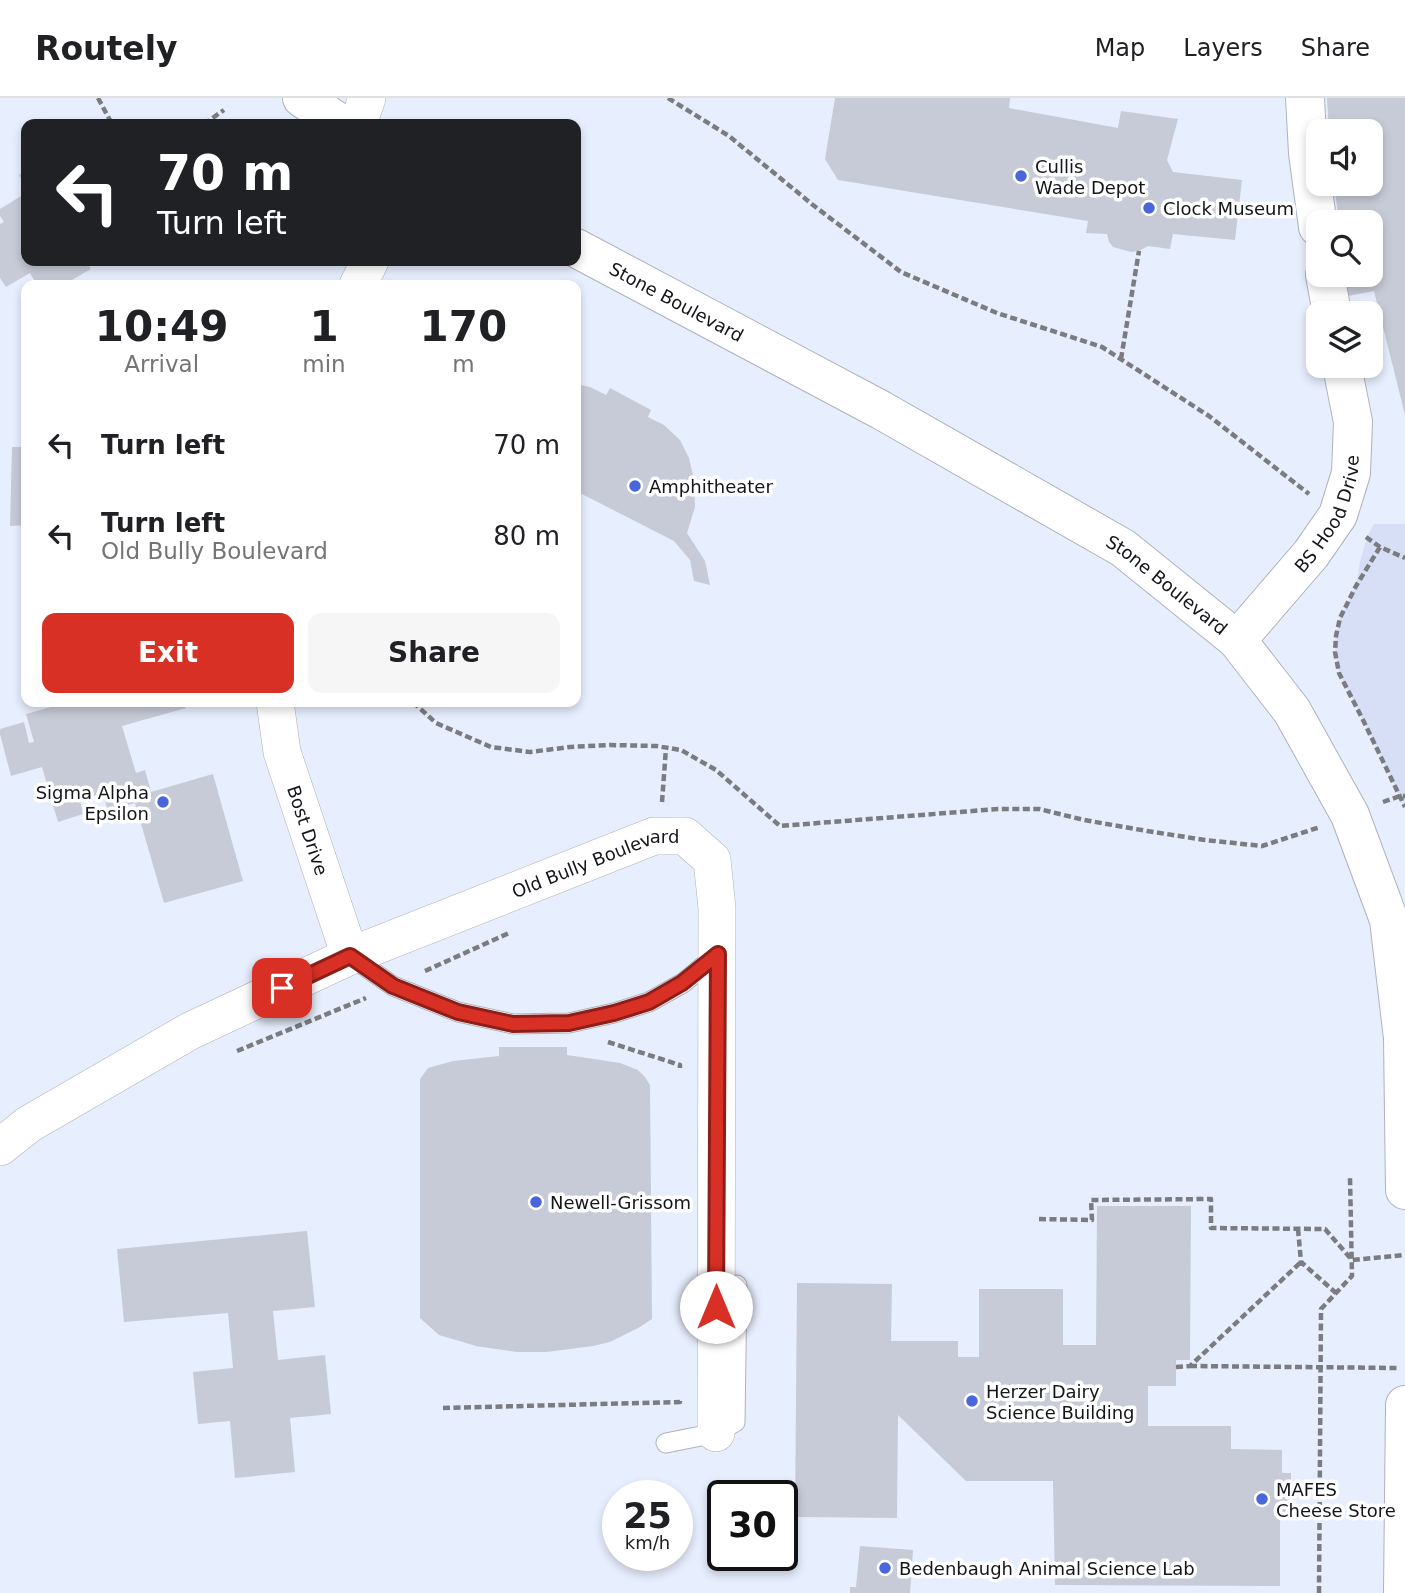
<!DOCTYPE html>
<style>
body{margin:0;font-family:"DejaVu Sans",sans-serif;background:#f6f6f6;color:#202124;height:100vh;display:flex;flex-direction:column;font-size:26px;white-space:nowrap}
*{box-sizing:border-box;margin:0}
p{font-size:23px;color:#757577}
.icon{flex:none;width:38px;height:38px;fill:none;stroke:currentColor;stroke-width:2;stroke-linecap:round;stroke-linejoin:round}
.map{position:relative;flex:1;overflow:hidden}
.drawer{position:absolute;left:21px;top:182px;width:560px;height:427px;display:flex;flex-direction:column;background:#fff;border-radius:14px;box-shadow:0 4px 10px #0003}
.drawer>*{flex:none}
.top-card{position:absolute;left:21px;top:21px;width:560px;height:147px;border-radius:14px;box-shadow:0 4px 10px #0003;background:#202124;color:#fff;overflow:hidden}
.buttons{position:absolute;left:1306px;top:21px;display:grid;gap:14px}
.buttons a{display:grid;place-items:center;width:77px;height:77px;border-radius:14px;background:#fff;box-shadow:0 4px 10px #0003;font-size:35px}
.speed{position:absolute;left:602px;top:1382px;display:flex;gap:14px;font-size:35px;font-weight:700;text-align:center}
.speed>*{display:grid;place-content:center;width:91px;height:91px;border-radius:50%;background:#fff;box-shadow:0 4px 10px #0003;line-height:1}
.speed small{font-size:18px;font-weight:400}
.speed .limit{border:4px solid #111;border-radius:10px;background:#fff;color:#111}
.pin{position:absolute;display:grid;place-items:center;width:60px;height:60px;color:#fff;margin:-30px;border-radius:14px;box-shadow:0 4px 10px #0006}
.me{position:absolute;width:77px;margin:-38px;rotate:0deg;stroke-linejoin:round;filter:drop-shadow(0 0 5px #0008)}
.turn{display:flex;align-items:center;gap:24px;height:147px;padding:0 21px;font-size:32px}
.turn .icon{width:91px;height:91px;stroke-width:2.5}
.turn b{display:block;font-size:49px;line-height:60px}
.eta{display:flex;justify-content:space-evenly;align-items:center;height:119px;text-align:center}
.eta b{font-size:42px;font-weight:600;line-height:49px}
.button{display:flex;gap:14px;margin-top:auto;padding:14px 21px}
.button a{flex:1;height:80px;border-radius:14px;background:#d93025;color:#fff;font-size:28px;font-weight:600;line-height:80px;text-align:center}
.button a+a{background:#f6f6f6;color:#202124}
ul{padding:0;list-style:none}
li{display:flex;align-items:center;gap:21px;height:91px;padding:0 21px}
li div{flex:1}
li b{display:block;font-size:26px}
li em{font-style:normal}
header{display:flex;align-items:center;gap:42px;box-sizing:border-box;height:98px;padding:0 35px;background:#fff;border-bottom:2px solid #e0e0e0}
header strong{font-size:33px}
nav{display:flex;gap:38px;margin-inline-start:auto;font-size:24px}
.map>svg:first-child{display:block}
.built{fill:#e7eefd;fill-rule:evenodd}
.green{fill:#d6dff6}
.building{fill:#c7cbd7}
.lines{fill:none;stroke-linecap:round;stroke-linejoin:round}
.service-casing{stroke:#adb2be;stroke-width:21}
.minor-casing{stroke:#adb2be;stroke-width:38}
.tertiary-casing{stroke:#adb2be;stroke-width:40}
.path{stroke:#7a7c80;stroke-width:4.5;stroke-dasharray:7 3.5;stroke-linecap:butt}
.service{stroke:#fff;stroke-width:19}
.minor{stroke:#fff;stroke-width:37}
.tertiary{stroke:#fff;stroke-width:38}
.route-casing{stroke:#8d1f18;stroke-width:18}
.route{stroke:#d93025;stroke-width:12}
.poi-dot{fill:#4967db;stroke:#fff;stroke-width:2.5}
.labels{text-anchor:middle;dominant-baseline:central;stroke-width:7;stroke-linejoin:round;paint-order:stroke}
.poi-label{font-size:18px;fill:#131519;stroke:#fff;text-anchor:start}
.street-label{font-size:18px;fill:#131519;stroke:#fff}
</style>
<header>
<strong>Routely</strong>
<nav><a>Map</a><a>Layers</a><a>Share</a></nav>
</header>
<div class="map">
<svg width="1405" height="1495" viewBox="0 0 1405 1495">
<rect width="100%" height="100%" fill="#f6f8fd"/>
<path class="built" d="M0,0H1405V1495H0ZM26,26H576V163H26ZM1318,33H1370V86H1318ZM1318,124H1370V177H1318ZM26,187H576V604H26ZM1318,215H1370V268H1318ZM618,1398H677V1458H618ZM723,1398H782V1458H723Z"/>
<path class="green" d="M1374,426H1405V709L1364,624L1339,575L1335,554L1336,538L1340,520L1356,488L1360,464L1367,439Z"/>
<path class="building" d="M835,0H1010L1009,10L1118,30L1121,13L1178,21L1167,62L1173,74L1242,82L1235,142L1173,136L1170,151L1148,148L1139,153L1131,154L1113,149L1109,144L1107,136L1086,135L1088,123L838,82L825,61Z
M1327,0H1405V317L1374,193L1348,198L1345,177H1370V124H1339L1334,86H1370V33H1329Z
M26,72V89L19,77Z
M26,95V163H86L91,171L63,187H37L30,175L6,189L0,180V126L4,124L0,118V111Z
M576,286L590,289L606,297L610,290L651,312L648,319L664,327L680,342L689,360L694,382L695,409L687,435L705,463L710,487L694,483L690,462L674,443L576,393Z
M12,349H26V427L10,428Z
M69,604H184L186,610L122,628L136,675L145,672L151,694L213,676L243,783L164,805L135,705L108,713L103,696L80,702L83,716L58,724L42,669L11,678L0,636V631L24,624L29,645L34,644L26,616Z
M499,949H567V957L620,965L638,972L645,979L650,987L652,1221L640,1229L610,1244L593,1248L546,1254H517L476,1248L439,1237L420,1220V981L428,970L453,963L499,958Z
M1097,1108H1191L1190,1262H1176V1288H1148V1328H1231V1351L1282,1352V1375H1291V1420H1280V1488L1055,1487L1053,1383H966L898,1317L897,1420L795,1419L797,1185L892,1186L891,1243H958V1259H979V1191H1063V1247H1096Z
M307,1133L315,1209L273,1213L278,1262L325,1257L331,1316L290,1320L295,1374L235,1380L230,1323L198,1326L193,1274L233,1270L228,1215L124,1224L117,1151Z
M860,1448L913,1452L910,1495H850V1489H856Z"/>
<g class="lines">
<g class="service-casing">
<path id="service" d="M350,858L393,888L458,914L513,926L569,925L614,915L649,904L683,885L718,856
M666,1345L716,1335L735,1324L737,1187"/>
</g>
<g class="minor-casing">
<g id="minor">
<path d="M358,26L367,0"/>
<path d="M358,187L370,163"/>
<path id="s1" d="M275,604L282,654L350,858"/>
<path id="s2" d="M0,1049L29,1026L190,933L350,858L654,738H685L712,762L717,810L716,1335"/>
</g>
</g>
<g class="tertiary-casing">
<g id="tertiary">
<path d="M302,0L341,26"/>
<path d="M1305,0L1308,55L1318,129"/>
<path id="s3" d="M576,150L881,312L1123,450L1237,542L1292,613L1350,717L1389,822L1403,940L1405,1092"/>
<path d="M1325,177L1332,215"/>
<path id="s4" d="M1237,542L1311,456L1338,417L1351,375L1353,324L1342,268"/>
<path d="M1403,1495L1405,1307"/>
</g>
</g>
<path class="path" d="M98,0L112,26
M668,0L729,38L813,107L901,174L997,215L1102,249L1209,318L1309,396
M204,26L224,12
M1121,261L1139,153
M1366,439L1380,449L1405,460
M1380,449L1356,488L1340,520L1336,538L1335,554L1339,575L1364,624L1405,709
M413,604L436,625L491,649L530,654L570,649L610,647L656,648L681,652L716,672L780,728L998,711H1039L1084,722L1147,733L1205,742L1262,748L1320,729
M662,704L666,650
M1383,704L1400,698H1405
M425,873L509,835
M608,944L680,967V970
M237,953L366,900
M1039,1121L1092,1122L1091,1102L1211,1101V1130L1325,1131L1352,1162L1405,1157
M1298,1131L1301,1164L1336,1195
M1190,1268L1399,1270
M1176,1269L1190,1268L1301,1164
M443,1310L680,1304V1301
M1319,1495L1321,1211L1352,1178L1350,1080"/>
<use href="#service" class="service"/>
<use href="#minor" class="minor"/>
<use href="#tertiary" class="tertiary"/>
</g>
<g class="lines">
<g class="route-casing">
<path id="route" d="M282,890L350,858L393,888L458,914L513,926L569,925L614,915L649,904L682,885L718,856L716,1209"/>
</g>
<use href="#route" class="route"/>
</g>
<g class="poi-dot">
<circle cx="1021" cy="78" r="7"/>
<circle cx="1149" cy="110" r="7"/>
<circle cx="635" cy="388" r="7"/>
<circle cx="163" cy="704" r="7"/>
<circle cx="536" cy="1104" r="7"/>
<circle cx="972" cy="1303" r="7"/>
<circle cx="1262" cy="1401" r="7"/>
<circle cx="885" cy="1470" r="7"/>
</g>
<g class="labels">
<g class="poi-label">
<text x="1035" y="68">Cullis<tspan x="1035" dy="21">Wade Depot</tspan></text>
<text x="1163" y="110">Clock Museum</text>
<text x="649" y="388">Amphitheater</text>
<text x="149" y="694" text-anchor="end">Sigma Alpha<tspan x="149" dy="21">Epsilon</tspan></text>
<text x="550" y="1104">Newell-Grissom</text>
<text x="986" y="1293">Herzer Dairy<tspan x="986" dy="21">Science Building</tspan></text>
<text x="1276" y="1391">MAFES<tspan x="1276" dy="21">Cheese Store</tspan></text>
<text x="899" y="1470">Bedenbaugh Animal Science Lab</text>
</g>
<g class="street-label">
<text stroke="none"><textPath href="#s3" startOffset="114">Stone Boulevard</textPath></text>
<text stroke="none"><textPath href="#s4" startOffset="158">BS Hood Drive</textPath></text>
<text stroke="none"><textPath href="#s3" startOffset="681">Stone Boulevard</textPath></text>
<text stroke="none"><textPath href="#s1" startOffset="133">Bost Drive</textPath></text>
<text stroke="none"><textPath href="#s2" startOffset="663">Old Bully Boulevard</textPath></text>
</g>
</g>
</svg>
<div class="buttons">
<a><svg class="icon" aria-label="sound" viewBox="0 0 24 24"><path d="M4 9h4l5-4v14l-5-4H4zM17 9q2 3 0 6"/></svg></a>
<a><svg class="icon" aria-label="search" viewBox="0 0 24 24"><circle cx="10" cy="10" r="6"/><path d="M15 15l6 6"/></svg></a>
<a><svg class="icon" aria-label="layers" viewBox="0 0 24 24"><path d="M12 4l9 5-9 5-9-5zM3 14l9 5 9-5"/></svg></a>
</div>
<div class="speed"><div>25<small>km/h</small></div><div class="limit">30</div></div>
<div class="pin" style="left:282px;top:890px;background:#d93025"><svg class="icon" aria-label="arrive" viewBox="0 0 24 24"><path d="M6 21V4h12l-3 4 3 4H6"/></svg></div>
<svg class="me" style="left:716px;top:1209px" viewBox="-20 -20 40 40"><circle r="19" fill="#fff"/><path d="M0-13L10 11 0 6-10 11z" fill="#d93025"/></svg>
<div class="top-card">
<div class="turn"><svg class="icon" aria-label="left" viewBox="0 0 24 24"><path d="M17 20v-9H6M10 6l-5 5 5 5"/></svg><div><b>70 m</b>Turn left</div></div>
</div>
<section class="drawer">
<div class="eta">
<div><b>10:49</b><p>Arrival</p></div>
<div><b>1</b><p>min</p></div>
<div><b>170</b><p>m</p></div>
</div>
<ul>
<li><svg class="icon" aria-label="left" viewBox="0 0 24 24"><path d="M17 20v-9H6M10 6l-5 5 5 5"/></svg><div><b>Turn left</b></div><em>70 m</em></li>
<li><svg class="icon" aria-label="left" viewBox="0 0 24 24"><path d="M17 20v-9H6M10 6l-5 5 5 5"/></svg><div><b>Turn left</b><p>Old Bully Boulevard</p></div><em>80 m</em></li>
</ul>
<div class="button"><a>Exit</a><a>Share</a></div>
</section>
</div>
